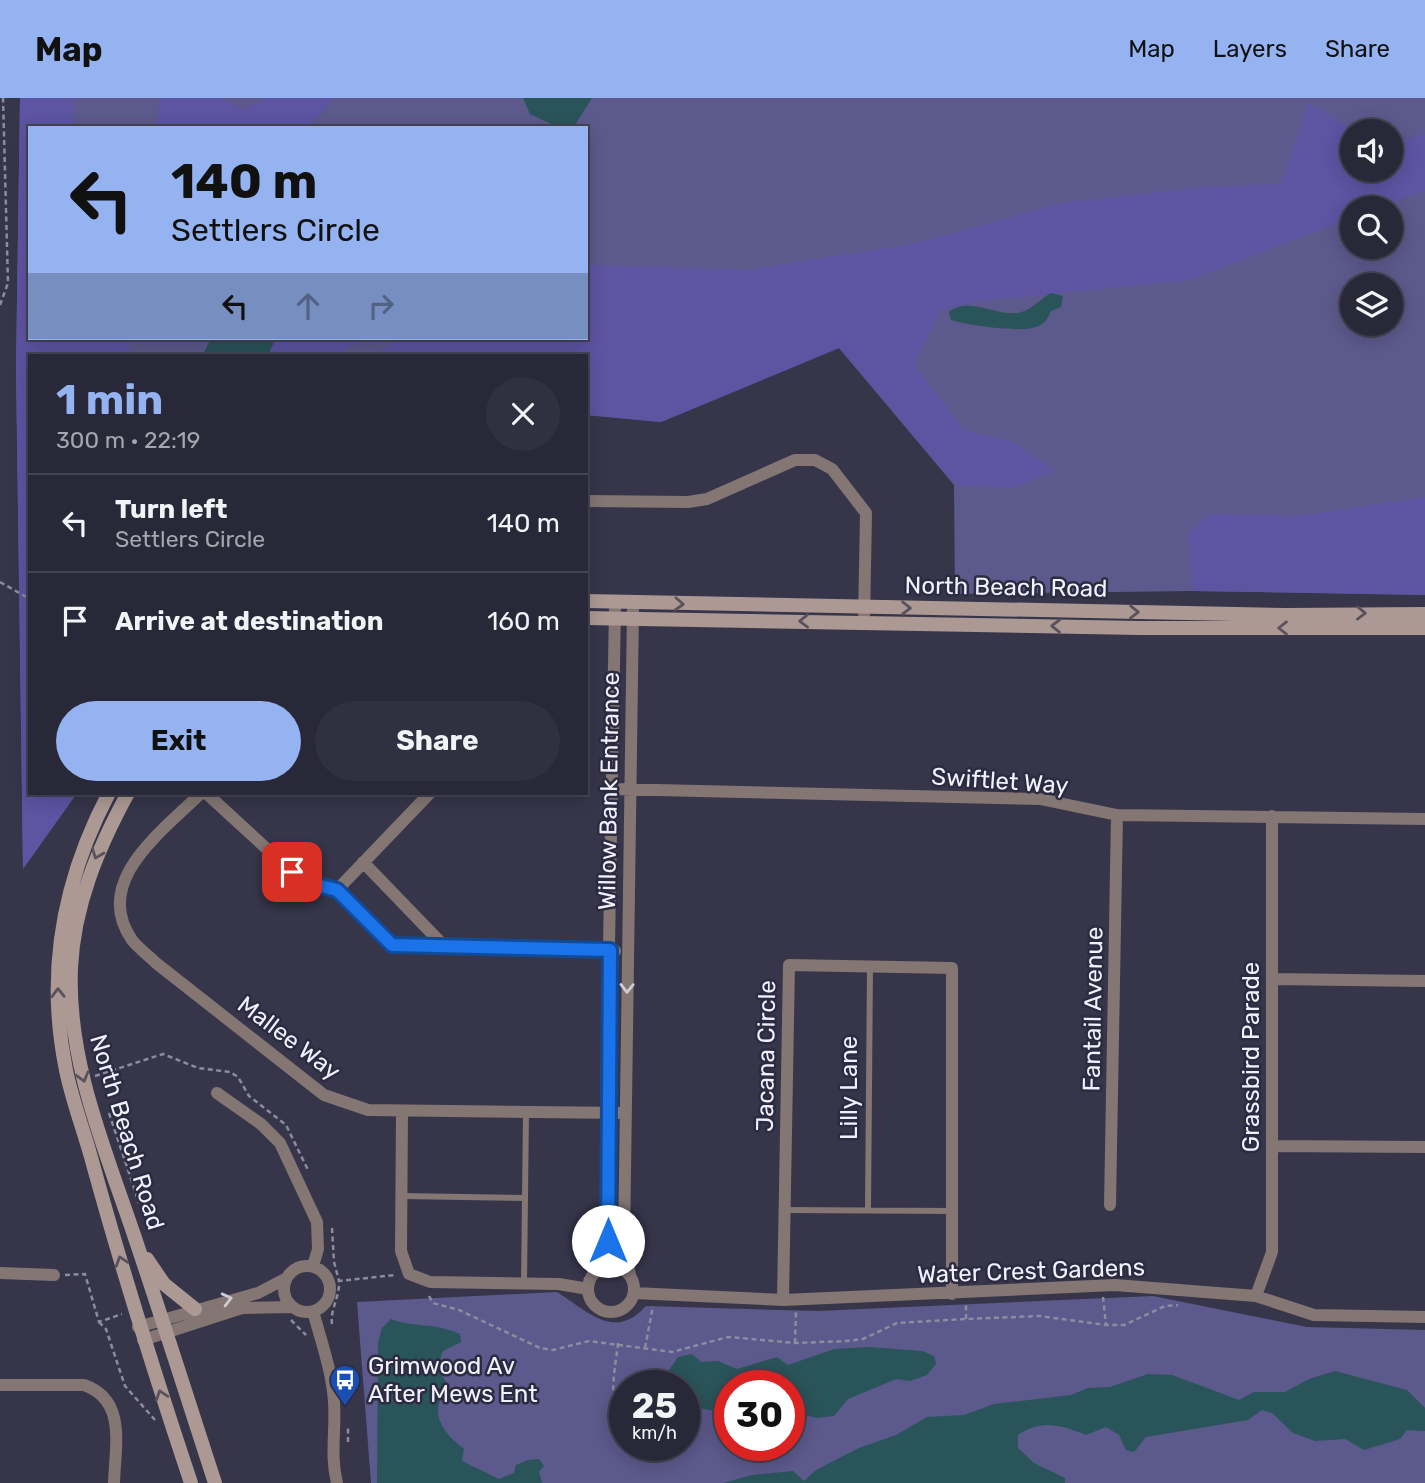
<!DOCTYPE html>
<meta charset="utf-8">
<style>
body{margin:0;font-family:Rubik,sans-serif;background:#303040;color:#f1f3f6;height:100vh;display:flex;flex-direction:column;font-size:26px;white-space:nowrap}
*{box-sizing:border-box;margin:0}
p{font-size:23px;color:#a5a6ae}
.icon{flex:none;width:38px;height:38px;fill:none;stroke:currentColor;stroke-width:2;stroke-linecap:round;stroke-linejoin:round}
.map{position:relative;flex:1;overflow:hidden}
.side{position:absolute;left:28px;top:256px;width:560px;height:441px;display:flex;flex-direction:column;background:#282838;border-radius:0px;box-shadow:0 4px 18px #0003,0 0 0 2px #444453}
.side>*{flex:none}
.top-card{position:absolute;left:28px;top:28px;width:560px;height:214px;border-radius:0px;box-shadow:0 4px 18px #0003,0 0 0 2px #444453;background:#95b2f1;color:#111;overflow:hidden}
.tools{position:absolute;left:1340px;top:21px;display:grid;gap:14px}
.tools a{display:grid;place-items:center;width:63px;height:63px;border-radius:50%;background:#282838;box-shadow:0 4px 18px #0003,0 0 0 2px #444453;font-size:35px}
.speed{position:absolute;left:609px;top:1272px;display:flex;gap:14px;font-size:35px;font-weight:700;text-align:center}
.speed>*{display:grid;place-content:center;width:91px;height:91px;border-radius:50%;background:#282838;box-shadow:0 4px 18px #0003,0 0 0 2px #444453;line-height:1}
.speed small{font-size:18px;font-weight:400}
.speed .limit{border:10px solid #d22;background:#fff;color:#111}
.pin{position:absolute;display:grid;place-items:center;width:60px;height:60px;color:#fff;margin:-30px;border-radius:14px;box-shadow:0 4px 10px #0006}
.me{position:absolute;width:77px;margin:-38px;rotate:0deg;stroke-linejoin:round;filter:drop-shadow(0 0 5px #0008)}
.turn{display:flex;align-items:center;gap:24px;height:147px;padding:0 28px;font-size:32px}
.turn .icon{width:91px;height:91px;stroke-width:2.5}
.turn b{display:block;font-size:49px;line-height:60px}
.lanes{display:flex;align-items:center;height:66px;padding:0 28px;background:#0003;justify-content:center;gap:35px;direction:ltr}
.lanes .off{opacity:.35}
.round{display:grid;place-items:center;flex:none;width:74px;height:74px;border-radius:37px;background:#303040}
.summary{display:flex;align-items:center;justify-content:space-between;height:119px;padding:0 28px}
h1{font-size:42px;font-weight:700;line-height:52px;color:#95b2f1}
.action{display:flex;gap:14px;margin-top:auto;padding:14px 28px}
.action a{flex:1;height:80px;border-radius:42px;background:#95b2f1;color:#111;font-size:28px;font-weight:700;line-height:80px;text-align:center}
.action a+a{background:#303040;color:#f1f3f6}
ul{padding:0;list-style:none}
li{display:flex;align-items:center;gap:21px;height:98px;padding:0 28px;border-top:2px solid #444453}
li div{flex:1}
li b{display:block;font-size:26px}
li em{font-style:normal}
header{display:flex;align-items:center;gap:42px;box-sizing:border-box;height:98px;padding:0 35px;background:#95b2f1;color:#111}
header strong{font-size:33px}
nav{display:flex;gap:38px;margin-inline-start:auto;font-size:24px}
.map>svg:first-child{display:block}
.green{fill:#5c598c;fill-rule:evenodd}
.forest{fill:#5d54a2}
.water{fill:#295459}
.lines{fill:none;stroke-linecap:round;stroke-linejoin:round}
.path{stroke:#8d8c9e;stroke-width:2.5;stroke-dasharray:5 3.5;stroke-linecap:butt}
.service{stroke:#837673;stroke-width:6}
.minor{stroke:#837673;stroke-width:12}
.secondary{stroke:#ad9994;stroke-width:14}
.oneway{stroke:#59525d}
.oneway2{stroke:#cfcbd4}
.route-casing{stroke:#114b97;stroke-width:18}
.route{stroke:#1a73e8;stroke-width:12}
.labels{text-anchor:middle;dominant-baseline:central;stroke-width:5;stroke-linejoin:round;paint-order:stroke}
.street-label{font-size:24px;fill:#f0f0fe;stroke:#2c2b3f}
.poi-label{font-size:24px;fill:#f0f0fe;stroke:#2c2b3f;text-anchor:start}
</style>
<header>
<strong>Map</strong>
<nav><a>Map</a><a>Layers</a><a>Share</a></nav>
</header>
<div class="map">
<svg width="1425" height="1385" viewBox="0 0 1425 1385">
<rect width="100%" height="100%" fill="#36354a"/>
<path class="green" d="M20,0H1425V497L1193,493L955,496L954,387L839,250L661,324L586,317V257H30V695H77L23,771L16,270ZM30,30H586V240H30ZM1353,33H1391V72H1353ZM1353,110H1391V149H1353ZM1353,187H1391V226H1353Z
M557,1194C589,1214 614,1243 646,1208L817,1213L1153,1198L1307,1229L1425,1232V1385H371L357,1204ZM625,1288H684V1348H625ZM730,1288H789V1348H730Z"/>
<path class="forest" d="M20,0H74L72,30H30V240H122L133,257H30V695H77L23,771L16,270Z
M160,0H222L242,12L267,0H335L307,30H152L158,19Z
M1309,5L1355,33L1353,72H1391V45L1425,36V93L1377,110H1353V119L1190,182L978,203L941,212L914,266L964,332L1013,344L1055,373L1011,390L955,387L839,250L661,324L586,317V257H375L402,240H586V163L594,167L748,172L913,146L1066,104L1207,89L1281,86Z
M255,240H366L346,251L342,257H249Z
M1425,399V497L1193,493L1188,434L1210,416L1299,418Z"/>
<path class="water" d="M523,0H592L573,30L553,27L530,16Z
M1051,195L1063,198L1061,209L1051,213C1048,220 1045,226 1036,229C1021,235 967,227 951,222L949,214C968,198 996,218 1018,215C1028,214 1041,201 1051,195Z
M211,240H276L268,257H203Z
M391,1221C414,1230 433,1224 460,1236L461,1244L443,1253C438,1265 439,1273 446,1284C445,1292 441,1297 439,1305C434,1325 450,1340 464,1351L462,1363L499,1381L514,1375L516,1367L528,1362L539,1361L544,1368L539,1374L542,1385H377L378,1245L382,1230Z
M868,1249L922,1253L934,1258L936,1266L927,1277L910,1283L896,1281L848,1301L834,1318L817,1320L796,1315L789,1323V1288H730V1316L684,1307V1288H667L665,1278L678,1259L692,1256L701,1264L718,1263L737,1271L777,1259L788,1267L834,1251Z
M1335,1273L1407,1292L1425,1310V1333L1407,1332L1400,1341L1364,1352L1345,1341L1315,1343L1293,1335L1272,1315L1262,1312L1248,1322L1146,1339L1134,1354L1126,1352L1119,1337L1106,1329L1086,1337C1060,1327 1042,1321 1018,1337V1350L1034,1365L1065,1380V1385H723L752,1377L793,1373L804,1383L816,1372L859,1350L896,1337L927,1319L964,1317L994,1306L1071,1297L1088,1290L1110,1289L1148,1276L1172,1277L1239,1302L1254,1294H1285L1309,1281Z"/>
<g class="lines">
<path class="path" d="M0,207L8,185L3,0
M0,484L30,501
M95,978L163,956L198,970L230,974L238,979L249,998L286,1027L308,1072
M109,1015L139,1105
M332,1130L334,1164L339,1183
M65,1177L85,1176L99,1224L122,1216
M429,1198L433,1205L459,1212L540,1250L553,1252L589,1243L672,1254L728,1239L795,1245L846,1243L863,1241L897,1225L966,1221L1039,1218L1106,1227H1124L1165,1208L1178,1207
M1103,1199L1106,1227
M966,1221V1206
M291,1222L306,1237
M99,1224L106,1231L125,1288L155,1322
M332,1226C330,1211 340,1199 339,1183L395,1177
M618,1245C616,1268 605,1310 625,1328
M795,1245L796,1213
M645,1250L653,1208
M348,1344V1329"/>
<path class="service" d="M401,1098L525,1100
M785,1112L951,1113
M868,1112L870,869
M524,1185L526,1014"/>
<path class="minor" d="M586,403L688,404L707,401L795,362H815L832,371L866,415L864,523
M613,691L1040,701L1117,717L1425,721
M201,695C163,733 91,783 132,842C138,850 149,858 156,865L324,997L368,1012L625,1015
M206,695L292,774L308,785L337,792L430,695
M363,764L445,849
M337,792L392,847L615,853
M1272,881L1425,883
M217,995L261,1026L280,1045L317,1124L318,1151L313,1168
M402,1014L401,1153L409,1176L430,1184L559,1186L588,1191
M1273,1048L1425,1049
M1110,1107L1117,717
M284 1191a23 23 0 1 1 46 0a23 23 0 1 1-46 0Z
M588 1191a23 23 0 1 1 46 0a23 23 0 1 1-46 0Z
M608,1168L606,1015L615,510
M0,1175L54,1177
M630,1177L624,1145L633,511
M634,1195L783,1202L1115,1187L1256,1198L1314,1217L1425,1219
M1256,1198L1272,1154V718
M783,1202L789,867L952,870V1196
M313,1213C321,1243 332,1273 334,1304C336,1332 330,1358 337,1385
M138,1229L258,1195L285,1181
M143,1242L242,1210L292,1209
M0,1287H84C127,1302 115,1348 114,1385"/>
<path class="secondary" d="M586,503L1286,517L1425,516
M586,520L1140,530H1425
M109,695C63,782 46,875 66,972C72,1002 83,1030 91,1059C121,1169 155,1277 191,1385
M128,695C98,750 74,807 71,870C67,963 105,1051 134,1137C162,1220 188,1302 215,1385
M147,1161L164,1186L195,1211"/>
</g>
<defs><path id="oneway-chevron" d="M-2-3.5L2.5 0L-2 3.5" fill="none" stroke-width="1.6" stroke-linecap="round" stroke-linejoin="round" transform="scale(1.75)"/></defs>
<g class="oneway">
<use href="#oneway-chevron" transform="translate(679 506) rotate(3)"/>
<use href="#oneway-chevron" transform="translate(906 510) rotate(1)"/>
<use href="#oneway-chevron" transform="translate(1134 514) rotate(1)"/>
<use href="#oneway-chevron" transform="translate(1361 515) rotate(1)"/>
<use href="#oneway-chevron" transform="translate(804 523) rotate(179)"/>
<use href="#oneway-chevron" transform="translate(1056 528) rotate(-179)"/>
<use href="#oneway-chevron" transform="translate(1283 530) rotate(180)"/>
<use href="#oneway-chevron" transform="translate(97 756) rotate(111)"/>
<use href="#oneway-chevron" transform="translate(58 895) rotate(-91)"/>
<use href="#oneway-chevron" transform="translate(83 979) rotate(74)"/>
<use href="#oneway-chevron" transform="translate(121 1163) rotate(-108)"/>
<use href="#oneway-chevron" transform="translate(161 1297) rotate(-108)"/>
</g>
<g class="oneway2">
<use href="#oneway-chevron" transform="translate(627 890) rotate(91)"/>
<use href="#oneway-chevron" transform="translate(227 1201) rotate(-14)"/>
</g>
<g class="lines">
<g class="route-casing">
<path id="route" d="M292,774L308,785L337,792L392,847L610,852L608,1143"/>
</g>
<use href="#route" class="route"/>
</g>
<defs>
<g id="bus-pin" transform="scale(1.575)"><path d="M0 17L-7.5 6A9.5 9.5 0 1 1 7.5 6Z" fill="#1a4fb4" stroke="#2c2b3f"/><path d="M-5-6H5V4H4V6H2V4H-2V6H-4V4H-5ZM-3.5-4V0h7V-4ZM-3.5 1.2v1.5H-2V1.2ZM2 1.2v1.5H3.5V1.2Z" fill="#fff"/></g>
</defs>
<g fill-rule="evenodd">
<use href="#bus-pin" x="345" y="1282"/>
</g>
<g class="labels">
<g class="street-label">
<text transform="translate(1006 489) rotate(1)">North Beach Road</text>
<text transform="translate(1000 683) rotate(4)">Swiftlet Way</text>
<text transform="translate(609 693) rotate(-89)">Willow Bank Entrance</text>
<text transform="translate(1093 911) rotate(-89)">Fantail Avenue</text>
<text transform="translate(289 940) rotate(37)">Mallee Way</text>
<text transform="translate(766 958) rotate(-89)">Jacana Circle</text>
<text transform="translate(1251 959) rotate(-90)">Grassbird Parade</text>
<text transform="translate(849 990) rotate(-90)">Lilly Lane</text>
<text transform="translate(127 1034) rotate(73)">North Beach Road</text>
<text transform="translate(1031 1173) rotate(-2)">Water Crest Gardens</text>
</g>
<g class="poi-label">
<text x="368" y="1268">Grimwood Av<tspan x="368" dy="28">After Mews Ent</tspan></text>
</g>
</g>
</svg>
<div class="tools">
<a><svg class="icon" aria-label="sound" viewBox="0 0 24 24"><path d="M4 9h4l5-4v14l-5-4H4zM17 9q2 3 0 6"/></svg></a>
<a><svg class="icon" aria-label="search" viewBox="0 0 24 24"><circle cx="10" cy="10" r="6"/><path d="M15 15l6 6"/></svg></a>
<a><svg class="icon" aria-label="layers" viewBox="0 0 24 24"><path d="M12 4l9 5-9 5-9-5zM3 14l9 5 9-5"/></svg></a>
</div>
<div class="speed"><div>25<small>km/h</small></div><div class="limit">30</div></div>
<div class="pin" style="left:292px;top:774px;background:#d93025"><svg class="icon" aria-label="arrive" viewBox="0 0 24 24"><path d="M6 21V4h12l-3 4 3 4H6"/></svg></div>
<svg class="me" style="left:608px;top:1143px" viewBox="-20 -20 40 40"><circle r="19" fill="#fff"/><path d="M0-13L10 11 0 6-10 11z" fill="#1a73e8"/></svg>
<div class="top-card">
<div class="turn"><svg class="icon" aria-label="left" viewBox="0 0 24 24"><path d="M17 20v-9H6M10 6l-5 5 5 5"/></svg><div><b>140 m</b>Settlers Circle</div></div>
<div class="lanes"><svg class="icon" aria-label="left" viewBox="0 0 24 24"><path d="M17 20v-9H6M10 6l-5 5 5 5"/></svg><svg class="icon off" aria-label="ahead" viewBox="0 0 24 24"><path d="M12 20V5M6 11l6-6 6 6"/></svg><svg class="icon off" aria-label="right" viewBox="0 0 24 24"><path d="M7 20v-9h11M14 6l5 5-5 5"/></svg></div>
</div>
<section class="side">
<div class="summary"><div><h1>1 min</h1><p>300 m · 22:19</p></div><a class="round"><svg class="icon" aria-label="close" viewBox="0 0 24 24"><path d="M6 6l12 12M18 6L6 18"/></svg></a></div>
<ul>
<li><svg class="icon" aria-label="left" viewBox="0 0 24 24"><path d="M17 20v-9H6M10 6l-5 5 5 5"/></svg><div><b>Turn left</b><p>Settlers Circle</p></div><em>140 m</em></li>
<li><svg class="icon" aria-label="arrive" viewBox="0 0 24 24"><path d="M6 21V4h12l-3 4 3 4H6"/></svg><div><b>Arrive at destination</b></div><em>160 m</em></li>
</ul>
<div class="action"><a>Exit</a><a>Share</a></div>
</section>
</div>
